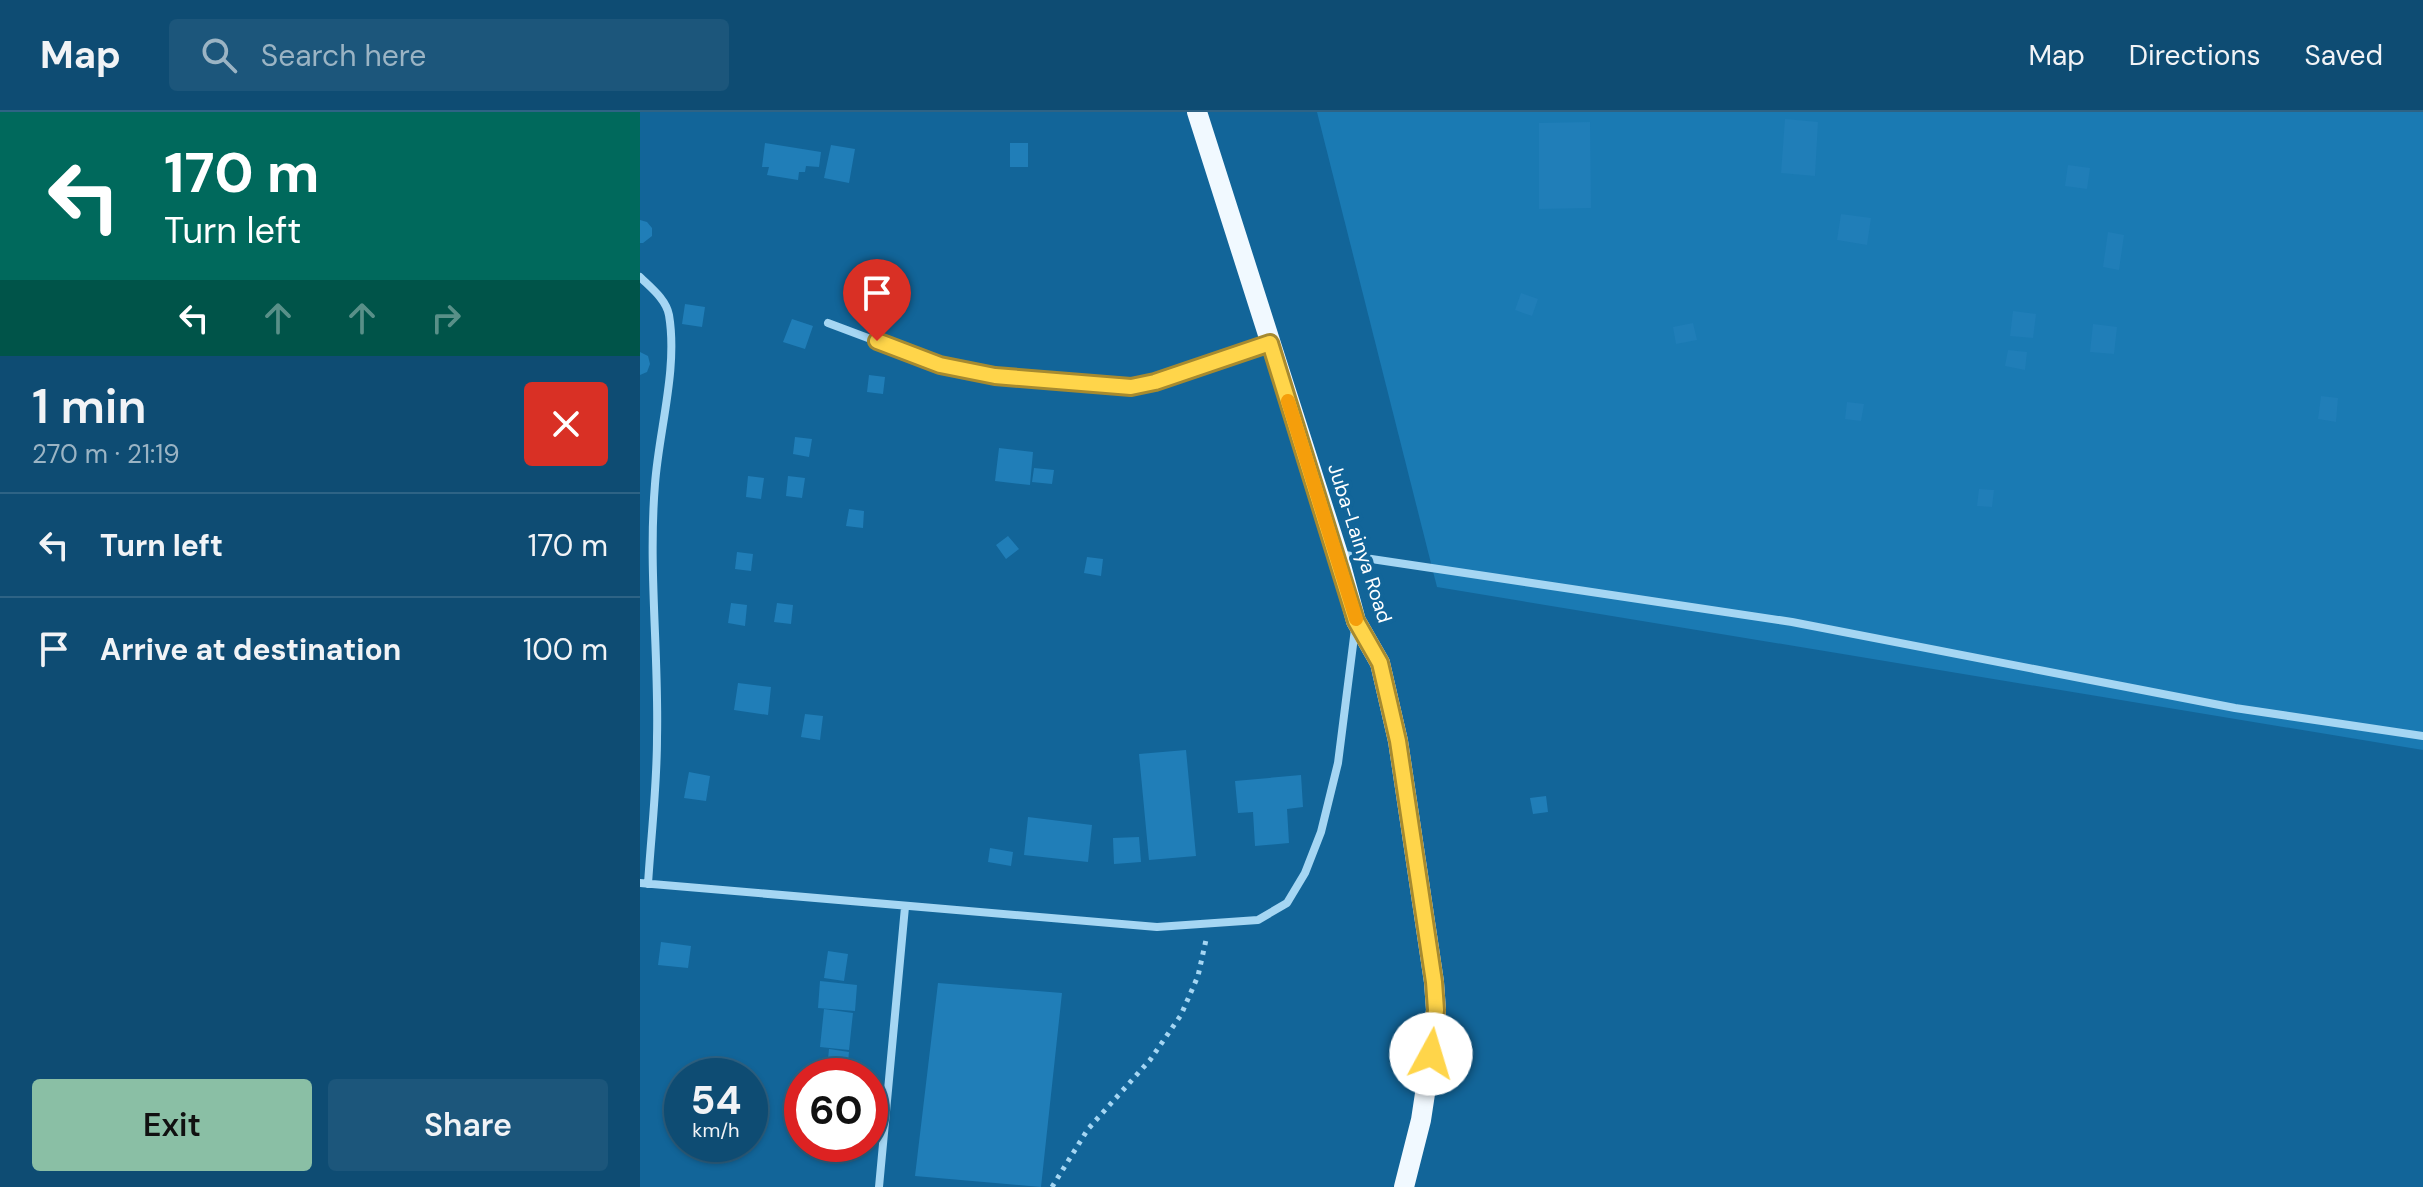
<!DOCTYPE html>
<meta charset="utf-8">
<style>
body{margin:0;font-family:"DM Sans",sans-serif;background:#1c567b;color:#f1f3f6;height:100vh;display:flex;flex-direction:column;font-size:30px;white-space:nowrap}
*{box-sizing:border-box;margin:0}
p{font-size:26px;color:#9bb4c4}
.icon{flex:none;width:44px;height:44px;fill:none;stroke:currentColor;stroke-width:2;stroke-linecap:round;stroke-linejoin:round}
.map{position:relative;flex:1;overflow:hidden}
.drawer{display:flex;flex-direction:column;background:#0e4c73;width:640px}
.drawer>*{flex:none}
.banner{background:#00695c;color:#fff;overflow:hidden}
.speed{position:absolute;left:24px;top:946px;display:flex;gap:16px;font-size:40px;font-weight:700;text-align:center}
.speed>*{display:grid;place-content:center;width:104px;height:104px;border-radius:50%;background:#0e4c73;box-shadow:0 2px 6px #0004,0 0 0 2px #2e6385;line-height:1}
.speed small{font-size:20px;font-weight:400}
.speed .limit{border:12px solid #d22;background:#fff;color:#111}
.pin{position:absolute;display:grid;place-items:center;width:68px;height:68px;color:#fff;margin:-82px -34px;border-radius:50% 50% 50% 0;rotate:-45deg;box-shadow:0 0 8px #0007}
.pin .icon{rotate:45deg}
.me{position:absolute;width:88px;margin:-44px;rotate:6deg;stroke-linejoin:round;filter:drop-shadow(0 0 6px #0008)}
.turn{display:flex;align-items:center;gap:28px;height:168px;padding:0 32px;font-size:36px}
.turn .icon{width:104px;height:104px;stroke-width:2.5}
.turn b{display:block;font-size:56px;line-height:68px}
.lanes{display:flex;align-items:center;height:76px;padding:0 32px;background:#0003;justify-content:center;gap:40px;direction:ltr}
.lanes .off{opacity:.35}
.round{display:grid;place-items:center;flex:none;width:84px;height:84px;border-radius:8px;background:#1c567b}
.overview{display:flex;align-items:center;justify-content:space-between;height:136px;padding:0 32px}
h1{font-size:48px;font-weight:600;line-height:60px}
.button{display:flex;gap:16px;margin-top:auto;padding:16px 32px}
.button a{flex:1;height:92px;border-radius:8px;background:#8abfa5;color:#111;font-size:32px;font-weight:600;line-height:92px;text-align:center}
.button a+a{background:#1c567b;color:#f1f3f6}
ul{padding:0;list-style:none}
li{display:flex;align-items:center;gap:24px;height:104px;padding:0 32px;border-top:2px solid #2e6385}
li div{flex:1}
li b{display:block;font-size:30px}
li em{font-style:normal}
header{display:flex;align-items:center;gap:48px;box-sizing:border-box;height:112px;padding:0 40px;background:#0e4c73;border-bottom:2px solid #2e6385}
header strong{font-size:38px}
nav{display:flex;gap:44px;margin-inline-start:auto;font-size:28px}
.search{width:560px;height:72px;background:#1c567b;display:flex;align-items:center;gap:20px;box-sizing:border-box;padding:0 28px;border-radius:8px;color:#9bb4c4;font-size:30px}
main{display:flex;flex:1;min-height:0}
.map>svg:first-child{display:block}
.green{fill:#1a7ab3}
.building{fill:#207eb8}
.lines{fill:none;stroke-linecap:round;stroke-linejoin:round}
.path{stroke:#a5d6f3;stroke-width:5;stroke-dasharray:4 6;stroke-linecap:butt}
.street{stroke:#a5d6f3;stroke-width:8}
.primary{stroke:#f1f9ff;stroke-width:20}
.route-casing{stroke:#a68a30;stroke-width:20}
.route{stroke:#ffd54a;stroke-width:14}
.slow{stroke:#f59e0b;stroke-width:14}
.labels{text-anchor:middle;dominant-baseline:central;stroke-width:8;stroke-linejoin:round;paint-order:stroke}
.street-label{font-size:20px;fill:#fff;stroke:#126599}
</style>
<header>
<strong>Map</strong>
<div class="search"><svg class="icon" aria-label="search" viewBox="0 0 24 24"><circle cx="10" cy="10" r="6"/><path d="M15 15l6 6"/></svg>Search here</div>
<nav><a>Map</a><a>Directions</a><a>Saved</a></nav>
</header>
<main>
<section class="drawer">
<div class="banner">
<div class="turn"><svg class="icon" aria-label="left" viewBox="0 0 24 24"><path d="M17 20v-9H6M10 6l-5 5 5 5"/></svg><div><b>170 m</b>Turn left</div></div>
<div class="lanes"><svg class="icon" aria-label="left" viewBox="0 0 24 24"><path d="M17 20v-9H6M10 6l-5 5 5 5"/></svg><svg class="icon off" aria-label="ahead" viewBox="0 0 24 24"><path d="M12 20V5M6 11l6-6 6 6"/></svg><svg class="icon off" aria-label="ahead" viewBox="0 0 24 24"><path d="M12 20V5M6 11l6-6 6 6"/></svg><svg class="icon off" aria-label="right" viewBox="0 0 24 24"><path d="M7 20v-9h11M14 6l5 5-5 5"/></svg></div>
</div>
<div class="overview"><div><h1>1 min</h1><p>270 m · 21:19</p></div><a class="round" style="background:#d93025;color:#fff"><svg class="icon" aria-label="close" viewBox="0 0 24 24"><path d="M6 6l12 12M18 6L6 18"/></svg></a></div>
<ul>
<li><svg class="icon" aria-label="left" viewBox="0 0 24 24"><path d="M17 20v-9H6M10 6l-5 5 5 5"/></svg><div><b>Turn left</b></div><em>170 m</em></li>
<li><svg class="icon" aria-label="arrive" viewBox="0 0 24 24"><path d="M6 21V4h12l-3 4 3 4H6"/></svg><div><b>Arrive at destination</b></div><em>100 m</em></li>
</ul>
<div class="button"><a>Exit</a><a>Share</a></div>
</section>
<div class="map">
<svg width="1783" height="1075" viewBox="0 0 1783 1075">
<rect width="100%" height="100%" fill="#126599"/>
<path class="green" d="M677,0H1783V638L797,475Z"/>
<path class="building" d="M1145,7L1178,10L1175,64L1141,61Z
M950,10L951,96L899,97V11Z
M125,31L181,40L179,55L166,54L165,60H159L158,68L127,63L129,55H122Z
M370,31H388V55H370Z
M191,33L215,37L209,71L184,66Z
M1428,53L1450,56L1447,77L1425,74Z
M1201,102L1231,106L1227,133L1197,128Z
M0,108L7,110L12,116V124L3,131H0Z
M1468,120L1484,123L1479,158L1463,155Z
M239,159L263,162L259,187L236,184Z
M881,181L898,187L892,204L875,198Z
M233,189L249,191L247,208L231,206Z
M45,192L65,195L62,215L42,212Z
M1373,199L1396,202L1393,226L1370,224Z
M152,207L173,214L165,237L143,230Z
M1053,211L1057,228L1036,232L1033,215Z
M1453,212L1477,215L1474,242L1450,240Z
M1368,238L1387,240L1385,258L1365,254Z
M0,240L8,244L10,252L7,260L0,263Z
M229,263L245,265L243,282L227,280Z
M1681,284L1698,286L1696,310L1678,307Z
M1207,290L1224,292L1221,309L1205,307Z
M155,325L172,327L169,345L153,342Z
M359,336L393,340L390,373L355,369Z
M394,356L414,358L412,372L392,370Z
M108,364L124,366L121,387L106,385Z
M148,364L165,366L162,386L146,384Z
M1339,377L1354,378L1352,395L1337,394Z
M209,397L224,399L223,416L206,414Z
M368,424L379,437L366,447L356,433Z
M97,440L113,442L111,459L95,457Z
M447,445L463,447L461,464L444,461Z
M91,491L107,493L105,514L88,511Z
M137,491L153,493L151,512L134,510Z
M98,571L131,575L128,603L94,598Z
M165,602L183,604L180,628L161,625Z
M546,638L556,744L509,748L499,642Z
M49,660L70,664L66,689L44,686Z
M661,663L663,695L647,697L649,731L615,734L613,700L598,701L595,669Z
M906,684L908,700L893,702L890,686Z
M388,705L452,713L448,750L384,743Z
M499,725L501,750L474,752L473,726Z
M350,736L373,740L371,754L348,750Z
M21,830L51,834L48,856L18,853Z
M188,839L208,842L204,869L184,866Z
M180,869L217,873L215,899L178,896Z
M298,871L422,881L401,1075L275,1064Z
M184,897L213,901L209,938L180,935Z
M189,937L209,940L208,950L188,947Z"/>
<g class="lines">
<path class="path" d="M412,1075L448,1017L510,948L541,903L558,864L566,828"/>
<path class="street" d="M0,165C10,175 26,187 29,203C38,257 19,318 15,372C8,457 19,542 17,626C17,675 11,724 8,772
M188,211L300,253L355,264L442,273L491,275L515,270L629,232
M698,442L1152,510L1595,596L1783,624
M0,771L517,815L618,808L647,791L665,761L681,720L698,651L715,517
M239,1075L265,795"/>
<path class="primary" d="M557,0L698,442L716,509L740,551L758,629L794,870L796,898L791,942L781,1008L764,1075"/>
</g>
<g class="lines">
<g class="route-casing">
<path id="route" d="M237,229L300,253L355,264L491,275L515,270L630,231L716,509L740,551L758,629L794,870L796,898L791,942"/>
</g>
<use href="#route" class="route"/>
<path class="slow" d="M648,289L716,507"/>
</g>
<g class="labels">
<g class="street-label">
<text transform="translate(720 431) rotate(72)">Juba-Lainya Road</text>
</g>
</g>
</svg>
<div class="speed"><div>54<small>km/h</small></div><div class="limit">60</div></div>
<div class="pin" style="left:237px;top:229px;background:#d93025"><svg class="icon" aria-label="arrive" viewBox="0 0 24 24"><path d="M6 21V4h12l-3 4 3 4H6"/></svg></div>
<svg class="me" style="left:791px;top:942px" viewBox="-20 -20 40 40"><circle r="19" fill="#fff"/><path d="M0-13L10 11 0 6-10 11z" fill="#ffd54a"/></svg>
</div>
</main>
